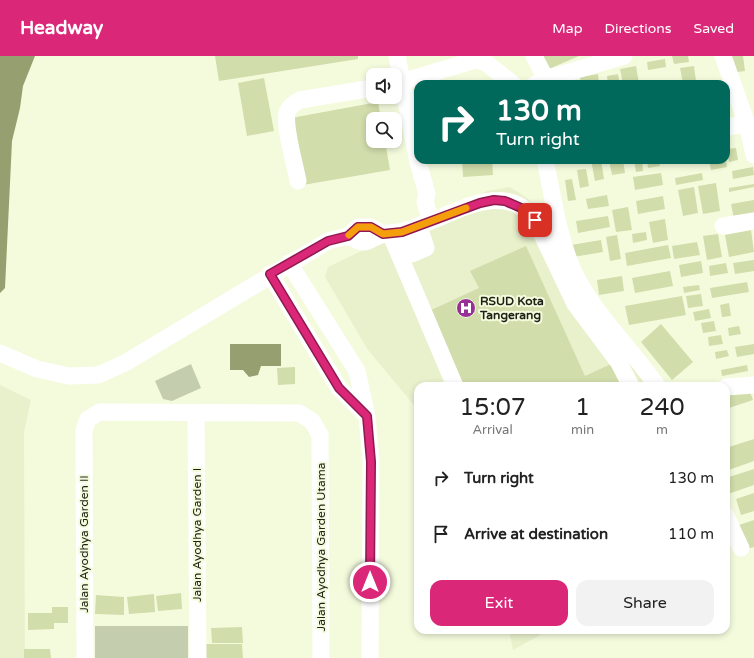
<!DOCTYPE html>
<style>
body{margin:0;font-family:"Varela Round",sans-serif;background:#f2f2f2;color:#222;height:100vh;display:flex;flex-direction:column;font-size:15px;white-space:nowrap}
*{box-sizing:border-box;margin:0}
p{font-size:13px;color:#767676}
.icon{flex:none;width:22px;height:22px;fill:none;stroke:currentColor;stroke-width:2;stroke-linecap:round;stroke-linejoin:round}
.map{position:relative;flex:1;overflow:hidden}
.side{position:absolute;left:414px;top:326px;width:316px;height:252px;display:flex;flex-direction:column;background:#fff;border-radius:12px;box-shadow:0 2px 6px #0003}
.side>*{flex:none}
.guide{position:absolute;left:414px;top:24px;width:316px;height:84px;border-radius:12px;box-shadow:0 2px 6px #0003;background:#00695c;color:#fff;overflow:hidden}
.controls{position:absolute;left:366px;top:12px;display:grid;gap:8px}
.controls a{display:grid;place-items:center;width:36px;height:36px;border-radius:8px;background:#fff;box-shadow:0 2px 6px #0003;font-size:20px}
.pin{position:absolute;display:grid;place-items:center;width:34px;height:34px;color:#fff;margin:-17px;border-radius:8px;box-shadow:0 2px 6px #0006}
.me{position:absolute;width:44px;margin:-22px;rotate:0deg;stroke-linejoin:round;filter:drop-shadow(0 0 3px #0008)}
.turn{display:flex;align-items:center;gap:14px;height:84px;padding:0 16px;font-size:18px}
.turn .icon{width:52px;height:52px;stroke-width:2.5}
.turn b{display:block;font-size:28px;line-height:34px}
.eta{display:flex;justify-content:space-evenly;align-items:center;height:68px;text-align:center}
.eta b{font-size:24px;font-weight:600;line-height:28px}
.action{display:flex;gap:8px;margin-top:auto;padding:8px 16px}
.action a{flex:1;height:46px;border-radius:12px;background:#db2777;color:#fff;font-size:16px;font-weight:600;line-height:46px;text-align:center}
.action a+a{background:#f2f2f2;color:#222}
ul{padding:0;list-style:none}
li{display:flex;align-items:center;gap:12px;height:56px;padding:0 16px}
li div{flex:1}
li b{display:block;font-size:15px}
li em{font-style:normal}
header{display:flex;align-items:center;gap:24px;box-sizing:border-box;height:56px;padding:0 20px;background:#db2777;color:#fff}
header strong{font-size:19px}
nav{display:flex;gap:22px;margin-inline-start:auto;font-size:14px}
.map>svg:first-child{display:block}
.built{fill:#e8f1cc}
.green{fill:#c5cdaf}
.water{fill:#959f70}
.building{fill:#d1ddab}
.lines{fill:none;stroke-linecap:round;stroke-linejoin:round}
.minor{stroke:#fff;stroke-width:17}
.route-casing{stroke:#8e194d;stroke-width:10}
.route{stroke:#db2777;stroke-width:7}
.slow{stroke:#f59e0b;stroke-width:7}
.labels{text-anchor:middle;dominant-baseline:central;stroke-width:4;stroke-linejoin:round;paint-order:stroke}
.poi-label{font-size:12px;font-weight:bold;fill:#1e2116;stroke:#f4fbdd;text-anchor:start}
.street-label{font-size:12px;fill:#1e2116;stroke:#f4fbdd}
</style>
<header>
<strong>Headway</strong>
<nav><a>Map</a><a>Directions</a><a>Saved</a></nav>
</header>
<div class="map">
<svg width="754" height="602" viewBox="0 0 754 602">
<rect width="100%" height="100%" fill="#f4fbdd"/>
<path class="built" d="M510,131L527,142L538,156L576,237L649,330H418V354L368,294L325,221L328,211L487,135Z
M0,329L31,344L24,376L25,602H0Z
M509,574H549L513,594Z"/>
<path class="green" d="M191,308L201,332L172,345L163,343L155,325Z
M95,570H188V602H95Z"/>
<path class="water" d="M0,0H35L23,30L20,52L12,85L5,232L0,237Z
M230,288H281V310H261L258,319L249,321L243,314H230Z"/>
<path class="building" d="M215,0H358V3L219,25Z
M543,0H579L549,13Z
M672,0H688L689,6L674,8Z
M728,0H743L745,15L730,17Z
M665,3L666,11L648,14L647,6Z
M636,10L639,28H623L620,13Z
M694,10L696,25L683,27L680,12Z
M598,18L599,28H581L580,21Z
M618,18L620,28H608L607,20Z
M264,22L274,75L247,80L238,27Z
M675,24L676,28H656V27Z
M378,46L381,63H373V85H385L390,114L303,129L291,62Z
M736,92L738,104L729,106L727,93Z
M462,104H492L493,119L463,121Z
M591,104H601L604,123L595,125Z
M609,104H623L625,117L612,119Z
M634,104H642L643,115L636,116Z
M647,104H659L660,110L648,112Z
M709,104H726L727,111L711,114Z
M753,111L754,119L733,123L732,115Z
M586,113L589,130L580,132L577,114Z
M661,117L663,129L635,134L633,121Z
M702,117L703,124L676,129L675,122Z
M572,123L576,144L568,145L565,124Z
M716,127L720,155L703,158L698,130Z
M754,128V131L729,136V132Z
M694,131L698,157L683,160L678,134Z
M607,139L609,150L588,153L586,143Z
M663,140L665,153L638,158L636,145Z
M754,144V159L734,163L731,148Z
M628,151L632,174L616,176L612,154Z
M608,160L610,171L578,177L576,165Z
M665,163L668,184L653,187L649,166Z
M751,174L754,196L729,201L725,179Z
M646,176L647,184L633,187L632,178Z
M718,178L722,201L707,204L703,180Z
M617,179L621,203L610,205L606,181Z
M601,184L603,196L573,201L571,189Z
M697,186L700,199L674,203L672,190Z
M668,189L671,202L627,210L625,197Z
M526,190L585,320L611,308L621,330H464L429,255L479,232L470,215Z
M754,204V215L735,218L733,207Z
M701,205L703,217L681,221L679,209Z
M726,207L728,217L710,220L709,210Z
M670,215L673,230L635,237L632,222Z
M622,220L624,235L599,239L597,224Z
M747,226L749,236L712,242L710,232Z
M699,229L700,234L684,237L683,231Z
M701,238L703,250L688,252L686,240Z
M682,240L686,259L629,269L625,250Z
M729,247L731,260L722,261L720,249Z
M709,253L711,262L695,265L693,256Z
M714,265L716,275L703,277L701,267Z
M661,268L693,306L672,324L641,286Z
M739,270L741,278L729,280L728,272Z
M721,279L723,288L709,290L708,281Z
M754,288V298L737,301L735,291Z
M727,294L729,300L716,303L715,296Z
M747,309L748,315L722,320L721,314Z
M295,311V328L278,329L277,312Z
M748,330L753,344L726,353V337Z
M754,383V405L726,415V392Z
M754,413V429L728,438L726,422Z
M754,437V455L741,459L736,443Z
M754,464V491L747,493L739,469Z
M181,537L182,553L158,555L156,540Z
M154,538L155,556L129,558L127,541Z
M96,539L124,541V559L95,558Z
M52,551H68V567H54V573L28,574V557H52Z
M242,571L243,587H212L211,572Z
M204,588H242L243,602H204Z
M24,593H50L51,602H24Z"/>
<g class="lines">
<path class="minor" d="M397,0L418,106L427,138L425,146L431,165
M534,0L546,23
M723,0L747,68L754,99
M395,28L475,4L485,6L513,28
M535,28L546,23L624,0
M726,71L747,68
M545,104C553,140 558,180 573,214C592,256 631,292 657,330
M298,125C295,108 284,72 287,57C289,50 295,47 300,44L373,32
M723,170L754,165
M390,177L455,330
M403,178L412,198L426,192L419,170
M348,180C370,192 366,183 384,178C390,176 397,177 403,175C411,173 418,170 426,167C461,154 507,125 535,164L575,248L619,307L631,330
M289,207L357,315L367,360L371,406L370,602
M270,218L339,332L367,360
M0,297L37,313L69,320L98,319L125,307L328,185L348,180L358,171H371L383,178
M726,331L754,329
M196,357L198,602
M726,460L741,492
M85,602L84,374L88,363L100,356L299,357L312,365L320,379L321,602"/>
</g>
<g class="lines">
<g class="route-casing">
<path id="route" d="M370,526L371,406L367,360L339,332L270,218L328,185L348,180L358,171H371L383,178L402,176L480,147L494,144L505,145L528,155L535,164"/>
</g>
<use href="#route" class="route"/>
<path class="slow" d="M349,179L358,171H371L383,178L402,176L466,152"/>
</g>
<defs>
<g id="hospital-disc" transform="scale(1)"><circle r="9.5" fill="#963094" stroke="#f4fbdd"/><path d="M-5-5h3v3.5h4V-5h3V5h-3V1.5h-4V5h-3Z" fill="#fff"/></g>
</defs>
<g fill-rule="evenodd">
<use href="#hospital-disc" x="466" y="252"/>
</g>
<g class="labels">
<g class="poi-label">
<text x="480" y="245">RSUD Kota<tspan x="480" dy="14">Tangerang</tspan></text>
</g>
<g class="street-label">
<text transform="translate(197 479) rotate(-90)">Jalan Ayodhya Garden I</text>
<text transform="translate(84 488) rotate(-90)">Jalan Ayodhya Garden II</text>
<text transform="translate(321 491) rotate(-90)">Jalan Ayodhya Garden Utama</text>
</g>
</g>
</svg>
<div class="controls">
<a><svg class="icon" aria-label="sound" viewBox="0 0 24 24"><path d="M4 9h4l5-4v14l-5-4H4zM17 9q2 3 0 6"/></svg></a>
<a><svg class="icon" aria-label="search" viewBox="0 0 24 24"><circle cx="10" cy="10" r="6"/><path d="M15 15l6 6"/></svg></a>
</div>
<div class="pin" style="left:535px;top:164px;background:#d93025"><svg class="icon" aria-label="arrive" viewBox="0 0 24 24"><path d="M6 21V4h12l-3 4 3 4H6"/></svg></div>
<svg class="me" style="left:370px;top:526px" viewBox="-20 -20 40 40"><circle r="17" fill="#db2777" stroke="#fff" stroke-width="3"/><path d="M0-11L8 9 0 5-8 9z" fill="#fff"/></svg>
<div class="guide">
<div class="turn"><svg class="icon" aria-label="right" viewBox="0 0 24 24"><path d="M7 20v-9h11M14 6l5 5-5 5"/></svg><div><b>130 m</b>Turn right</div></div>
</div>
<section class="side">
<div class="eta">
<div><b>15:07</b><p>Arrival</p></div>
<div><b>1</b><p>min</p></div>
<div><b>240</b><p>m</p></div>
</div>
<ul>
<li><svg class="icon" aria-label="right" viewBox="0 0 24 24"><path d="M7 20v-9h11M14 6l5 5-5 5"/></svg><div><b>Turn right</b></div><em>130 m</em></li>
<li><svg class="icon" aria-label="arrive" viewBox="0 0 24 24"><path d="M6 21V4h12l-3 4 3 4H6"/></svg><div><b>Arrive at destination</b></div><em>110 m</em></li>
</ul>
<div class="action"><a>Exit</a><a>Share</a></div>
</section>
</div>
